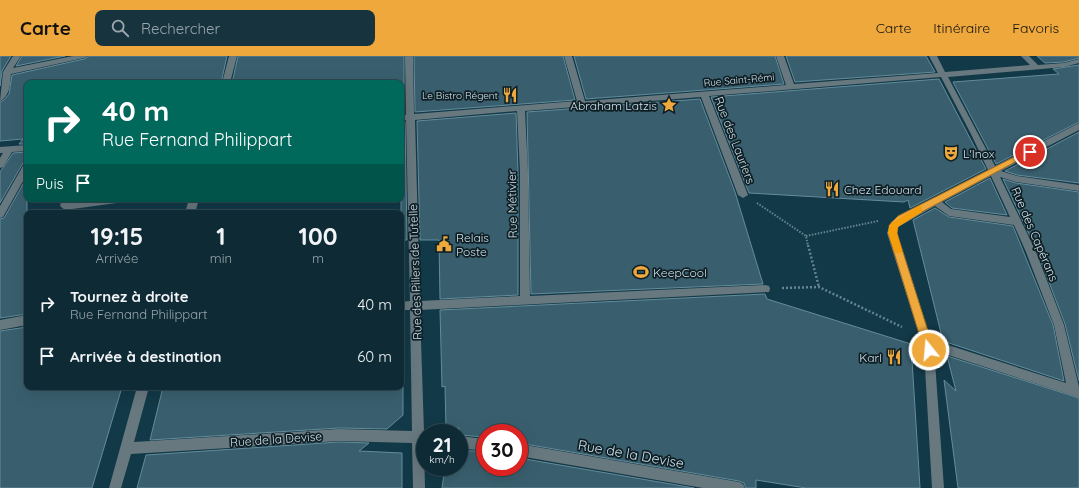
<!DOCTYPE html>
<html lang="fr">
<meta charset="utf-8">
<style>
body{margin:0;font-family:Quicksand,sans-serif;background:#17333d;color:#f1f3f6;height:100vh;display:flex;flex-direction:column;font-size:15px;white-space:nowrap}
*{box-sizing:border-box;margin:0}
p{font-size:13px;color:#9ba7ad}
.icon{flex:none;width:22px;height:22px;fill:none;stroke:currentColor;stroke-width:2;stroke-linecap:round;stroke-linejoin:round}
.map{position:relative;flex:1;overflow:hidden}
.details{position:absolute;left:24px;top:154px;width:380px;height:180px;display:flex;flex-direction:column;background:#0e2b35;border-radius:8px;box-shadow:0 4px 16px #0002,0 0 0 1px #2e4750}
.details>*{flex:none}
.banner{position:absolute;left:24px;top:24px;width:380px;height:122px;border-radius:8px;box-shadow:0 4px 16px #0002,0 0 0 1px #2e4750;background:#00695c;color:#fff;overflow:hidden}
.speed{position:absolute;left:416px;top:368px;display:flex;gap:8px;font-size:20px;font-weight:700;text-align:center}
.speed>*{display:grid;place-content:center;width:52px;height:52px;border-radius:50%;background:#0e2b35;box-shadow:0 4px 16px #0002,0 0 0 1px #2e4750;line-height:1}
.speed small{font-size:10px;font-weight:400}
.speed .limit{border:6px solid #d22;background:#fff;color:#111}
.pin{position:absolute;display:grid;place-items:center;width:34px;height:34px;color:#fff;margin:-17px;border:2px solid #fff;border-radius:50%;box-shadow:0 1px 4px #0007}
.me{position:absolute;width:44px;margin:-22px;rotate:343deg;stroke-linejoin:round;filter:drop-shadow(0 0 3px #0008)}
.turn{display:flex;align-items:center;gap:14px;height:84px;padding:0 12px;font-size:18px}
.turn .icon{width:52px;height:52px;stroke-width:2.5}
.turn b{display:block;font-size:28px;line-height:34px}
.then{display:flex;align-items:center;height:38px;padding:0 12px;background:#0003;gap:8px;font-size:15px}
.eta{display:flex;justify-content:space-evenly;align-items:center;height:68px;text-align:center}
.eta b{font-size:24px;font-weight:800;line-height:28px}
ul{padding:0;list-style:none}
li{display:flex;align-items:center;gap:12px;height:52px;padding:0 12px}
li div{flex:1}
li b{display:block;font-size:15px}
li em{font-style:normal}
header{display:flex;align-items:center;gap:24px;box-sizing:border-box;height:56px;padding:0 20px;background:#eea83c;color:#111}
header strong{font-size:19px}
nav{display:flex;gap:22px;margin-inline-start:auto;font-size:14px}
.search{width:280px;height:36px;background:#17333d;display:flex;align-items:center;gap:10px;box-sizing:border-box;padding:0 14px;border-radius:8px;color:#9ba7ad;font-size:15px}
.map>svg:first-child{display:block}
.building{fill:#395f6e;stroke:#658c9c}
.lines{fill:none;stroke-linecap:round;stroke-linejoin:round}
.path-far1{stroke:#668490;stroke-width:2;stroke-dasharray:1.5 1.5;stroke-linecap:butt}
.path{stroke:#668490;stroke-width:2.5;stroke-dasharray:2 2;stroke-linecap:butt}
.minor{fill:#68787f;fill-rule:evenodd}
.route{fill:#eea83c;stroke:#9b6d27}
.slow{fill:#f59e0b}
.labels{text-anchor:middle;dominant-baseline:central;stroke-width:3.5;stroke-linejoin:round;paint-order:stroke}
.far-street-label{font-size:10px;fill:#cde1ea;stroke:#0e1e24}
.far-poi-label{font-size:10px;fill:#cde1ea;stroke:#0e1e24;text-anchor:end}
.poi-label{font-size:12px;fill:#cde1ea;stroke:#0e1e24;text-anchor:start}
.street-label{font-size:12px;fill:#cde1ea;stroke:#0e1e24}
.near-street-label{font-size:14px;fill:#cde1ea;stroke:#0e1e24}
</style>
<header>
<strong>Carte</strong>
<div class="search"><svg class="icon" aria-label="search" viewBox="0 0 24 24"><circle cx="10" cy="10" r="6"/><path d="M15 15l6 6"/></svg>Rechercher</div>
<nav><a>Carte</a><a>Itinéraire</a><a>Favoris</a></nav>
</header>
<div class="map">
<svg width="1079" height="432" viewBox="0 0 1079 432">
<rect width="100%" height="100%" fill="#123947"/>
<path class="building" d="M0,0H11L2,15L0,30Z
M22,0H65L16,10Z
M89,0H227L221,27H27V88H19L23,83L0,85V46L4,44L9,38L12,19L84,3Z
M238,0H404V58H401V27H232Z
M414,0H563L575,44L415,56Z
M574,0H775L784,28L586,43Z
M786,0H926L935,16L795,26Z
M1037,0H1079V2L1064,6L1045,7Z
M1079,9V66L996,108L953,26L1059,18L1053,13Z
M939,23L986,113L910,152L908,144L904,146L749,137L711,41Z
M700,43L735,136L763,228L531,238L527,56Z
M516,57L518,116V239L440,243L439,184H420L417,65Z
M401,66H405L407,184H401Z
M1079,76V127L1017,119L1005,115Z
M27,96V106L23,107L0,147V116L13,97Z
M27,121V258L0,262V163L4,162Z
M990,122L1007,159L952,152L945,146Z
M1003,123L1016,127L1079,136V325L1065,268L1037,195Z
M935,152L949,161L1013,170L1053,269L1064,325L943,285L913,164Z
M765,238L767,243L911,288L920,432H806L756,424V432H746L744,427L739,425L519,387V377H485V381L459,379V372H446L445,330L442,331L440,254Z
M27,271V331H122L92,432H0V275Z
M947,300L1079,342V432H958L944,324L956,335Z
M163,331H403V359L387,373L339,372L150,384Z
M339,386L369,387L359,395L402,397V432H137L146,399Z
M459,394L485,396V411H519V402L694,432H442L445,411H459Z"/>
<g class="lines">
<path class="path-far1" d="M757,147L806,180L808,190
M806,180L878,165"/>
<path class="path" d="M808,189L819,231
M782,232L819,231L902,271"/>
<path class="minor" d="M13,0H21L13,12L73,0H88L84,2L11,18C10,27 10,41 0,45L3,16Z
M229,0H237L230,27H222Z
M405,0H413L414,58L577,45L564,0H572L585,45L786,29L776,0H784L794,28L938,17L929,0H937L945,16L1030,9L1021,0H1029L1038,9L1064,7L1079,3V7L1064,11L948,21L995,110L1079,67V74L1001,115L1017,120L1079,129V135L1016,126L1000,121L1036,196L1064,269L1079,331V341H1077L945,298L934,292L944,432H932L924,294L887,177L891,166L906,156L988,114L971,78L941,21L709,40L748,139L743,142L738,139L701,41L525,55L528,116L530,240L765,229L769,230L770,233L769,236L420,254L424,376L426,377L424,388L425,432H413L412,387L339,385L131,398L121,432H109L137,331H149L134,386L339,373L412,375L410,254H401V246L410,245L406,64L401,65V59H406ZM517,55L520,116V240L420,245L415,64ZM991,120L1010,161L951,153L942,146ZM935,150L949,160L1014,169L1026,196L1054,269L1066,327L948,289L929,278L897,177L898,171Z
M27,89V95L12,96L3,111L0,112V102L3,97H0V91Z
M27,107V118L3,161L0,162V150L24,108Z
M62,143H72L71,146L94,143H129L124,146L65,154L60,150Z
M189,143H199L195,157H185Z
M27,259V269L0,274V264Z
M459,380L485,383V395L459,392Z
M519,388L739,426L743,428L745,432H703L519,400Z"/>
</g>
<path class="route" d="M1030,93L1032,94V97L905,165L898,170L897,177L934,294L933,297H925L888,177L891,167L898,160Z"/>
<path class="slow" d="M919,150L922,151V156L898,171L897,177L902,195L901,197H895L888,177L889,169Z"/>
<defs>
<g id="restaurant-bare" transform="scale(1.2)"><path d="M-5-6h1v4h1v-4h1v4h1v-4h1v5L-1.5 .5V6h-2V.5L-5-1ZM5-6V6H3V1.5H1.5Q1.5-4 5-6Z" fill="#eea83c" stroke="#0e1e24" stroke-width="2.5" paint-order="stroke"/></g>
<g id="sight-bare" transform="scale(1.2)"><path d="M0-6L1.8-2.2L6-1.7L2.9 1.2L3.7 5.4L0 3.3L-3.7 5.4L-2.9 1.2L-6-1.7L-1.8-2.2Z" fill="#eea83c" stroke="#0e1e24" stroke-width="2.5" paint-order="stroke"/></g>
<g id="theatre-bare" transform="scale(1.2)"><path d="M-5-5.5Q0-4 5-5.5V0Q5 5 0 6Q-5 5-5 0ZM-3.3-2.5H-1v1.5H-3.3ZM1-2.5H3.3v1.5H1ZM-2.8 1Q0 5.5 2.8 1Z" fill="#eea83c" stroke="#0e1e24" stroke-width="2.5" paint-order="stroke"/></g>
<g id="civic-bare" transform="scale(1.2)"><path d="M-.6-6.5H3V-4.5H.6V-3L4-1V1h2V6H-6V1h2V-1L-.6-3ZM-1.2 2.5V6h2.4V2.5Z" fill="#eea83c" stroke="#0e1e24" stroke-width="2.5" paint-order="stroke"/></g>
<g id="stadium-bare" transform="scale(1.2)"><path d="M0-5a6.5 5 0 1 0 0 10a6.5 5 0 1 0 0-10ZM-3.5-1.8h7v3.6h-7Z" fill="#eea83c" stroke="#0e1e24" stroke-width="2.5" paint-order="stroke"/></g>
</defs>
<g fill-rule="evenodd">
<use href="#restaurant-bare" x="510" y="39"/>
<use href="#sight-bare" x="669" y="49"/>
<use href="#theatre-bare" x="951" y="97"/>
<use href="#restaurant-bare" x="832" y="133"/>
<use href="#civic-bare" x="444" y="188"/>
<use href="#stadium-bare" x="641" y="216"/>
<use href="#restaurant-bare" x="894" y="301"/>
</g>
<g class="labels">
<g class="far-street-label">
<text transform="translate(739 24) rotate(-5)">Rue Saint-Rémi</text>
</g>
<g class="far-poi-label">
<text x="498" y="39">Le Bistro Régent</text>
</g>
<g class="poi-label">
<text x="657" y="49" text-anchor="end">Abraham Latzis</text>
<text x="963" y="97">L'Inox</text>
<text x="844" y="133">Chez Edouard</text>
<text x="456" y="181">Relais<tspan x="456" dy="14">Poste</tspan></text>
<text x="653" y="216">KeepCool</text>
<text x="882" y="301" text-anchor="end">Karl</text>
</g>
<g class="street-label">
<text transform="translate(735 84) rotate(69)">Rue des Lauriers</text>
<text transform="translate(512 148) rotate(-91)">Rue Métivier</text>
<text transform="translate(1035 178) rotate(67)">Rue des Capérans</text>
<text transform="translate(415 216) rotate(-92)">Rue des Piliers de Tutelle</text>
<text transform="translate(276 383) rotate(-4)">Rue de la Devise</text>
</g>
<g class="near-street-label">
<text transform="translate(631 398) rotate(10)">Rue de la Devise</text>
</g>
</g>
</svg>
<div class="speed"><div>21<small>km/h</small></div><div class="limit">30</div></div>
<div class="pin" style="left:1030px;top:96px;background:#d93025"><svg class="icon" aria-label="arrive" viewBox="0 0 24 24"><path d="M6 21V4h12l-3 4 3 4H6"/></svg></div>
<svg class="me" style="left:929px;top:294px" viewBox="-20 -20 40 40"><circle r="17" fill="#eea83c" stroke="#fff" stroke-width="3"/><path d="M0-11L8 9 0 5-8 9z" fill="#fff"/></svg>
<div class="banner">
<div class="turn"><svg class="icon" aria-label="right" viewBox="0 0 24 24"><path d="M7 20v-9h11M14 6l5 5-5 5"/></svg><div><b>40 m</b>Rue Fernand Philippart</div></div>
<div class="then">Puis<svg class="icon" aria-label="arrive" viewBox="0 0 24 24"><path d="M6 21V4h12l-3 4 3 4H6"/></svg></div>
</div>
<section class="details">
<div class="eta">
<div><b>19:15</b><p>Arrivée</p></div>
<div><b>1</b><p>min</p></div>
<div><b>100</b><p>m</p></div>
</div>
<ul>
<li><svg class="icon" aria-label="right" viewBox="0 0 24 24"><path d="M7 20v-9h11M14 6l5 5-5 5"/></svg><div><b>Tournez à droite</b><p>Rue Fernand Philippart</p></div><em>40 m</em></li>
<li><svg class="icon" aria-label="arrive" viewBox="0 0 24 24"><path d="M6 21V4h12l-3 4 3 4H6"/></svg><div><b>Arrivée à destination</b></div><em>60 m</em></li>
</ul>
</section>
</div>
